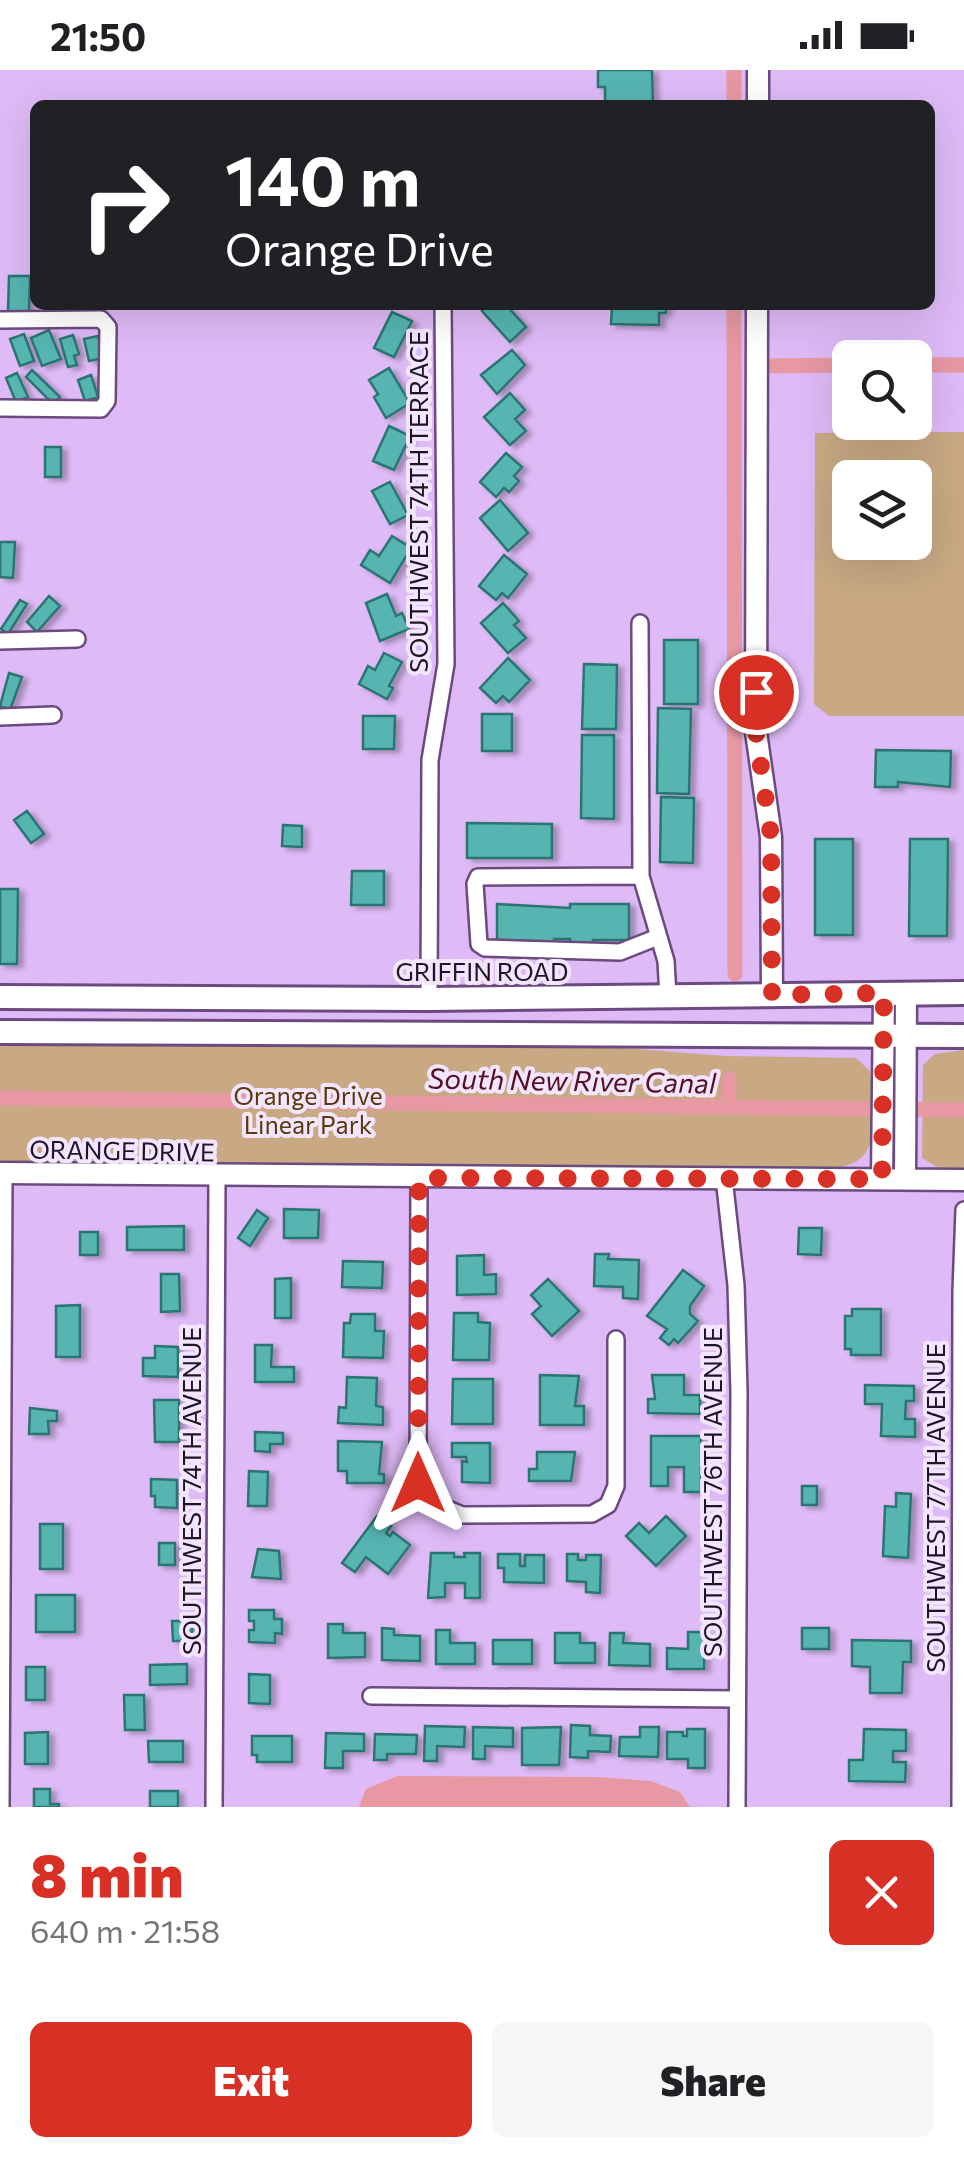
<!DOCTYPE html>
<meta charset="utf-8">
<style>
body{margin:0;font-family:Commissioner,sans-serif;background:#f6f6f6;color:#202124;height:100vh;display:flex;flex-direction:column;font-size:38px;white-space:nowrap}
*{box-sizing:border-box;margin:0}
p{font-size:32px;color:#757577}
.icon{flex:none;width:55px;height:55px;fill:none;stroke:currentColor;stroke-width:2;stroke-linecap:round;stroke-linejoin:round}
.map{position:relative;height:1737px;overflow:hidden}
.details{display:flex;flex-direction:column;background:#fff;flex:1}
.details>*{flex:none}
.guide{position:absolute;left:30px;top:30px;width:905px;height:210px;border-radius:15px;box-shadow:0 10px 40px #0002;background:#202124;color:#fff;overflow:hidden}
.tools{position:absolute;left:832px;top:270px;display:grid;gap:20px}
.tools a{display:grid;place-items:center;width:100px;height:100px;border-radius:15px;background:#fff;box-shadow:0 10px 40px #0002;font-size:50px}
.pin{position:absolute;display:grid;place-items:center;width:85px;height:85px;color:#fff;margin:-42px;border:5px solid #fff;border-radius:50%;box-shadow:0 2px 10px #0007}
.me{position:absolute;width:110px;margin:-55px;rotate:0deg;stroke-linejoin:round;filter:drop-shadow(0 0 8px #0008)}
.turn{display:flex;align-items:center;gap:35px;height:210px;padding:0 30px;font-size:45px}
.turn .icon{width:130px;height:130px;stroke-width:2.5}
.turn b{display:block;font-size:70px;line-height:85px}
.round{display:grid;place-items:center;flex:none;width:105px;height:105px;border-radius:15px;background:#f6f6f6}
.overview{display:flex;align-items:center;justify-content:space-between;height:170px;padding:0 30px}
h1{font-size:60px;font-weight:800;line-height:75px;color:#d93025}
.action{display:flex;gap:20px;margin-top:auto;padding:20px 30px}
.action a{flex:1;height:115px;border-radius:15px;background:#d93025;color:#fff;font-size:40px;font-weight:800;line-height:115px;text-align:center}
.action a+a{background:#f6f6f6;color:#202124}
.status{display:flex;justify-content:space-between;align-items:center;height:70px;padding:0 50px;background:#fff;direction:ltr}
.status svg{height:28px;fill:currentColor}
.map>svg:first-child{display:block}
.green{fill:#c8a983;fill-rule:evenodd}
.water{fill:#e798a2}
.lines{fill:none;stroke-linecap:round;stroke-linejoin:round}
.canal{stroke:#e798a2;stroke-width:15}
.building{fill:#56b5b1;stroke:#2b7572;stroke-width:2.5;filter:url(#shadow)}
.street-casing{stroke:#6b4b7f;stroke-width:20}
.secondary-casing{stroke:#6b4b7f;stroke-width:25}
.primary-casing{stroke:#6b4b7f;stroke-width:28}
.street{stroke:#fff;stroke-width:15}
.secondary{stroke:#fff;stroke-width:20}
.primary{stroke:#fff;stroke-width:22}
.route{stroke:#d93025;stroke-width:18;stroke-dasharray:0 32.4}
.labels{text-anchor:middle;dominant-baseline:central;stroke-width:8;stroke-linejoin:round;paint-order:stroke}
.street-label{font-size:25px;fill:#201328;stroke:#f3e5fd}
.park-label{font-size:25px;fill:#593907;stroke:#f3e5fd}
.water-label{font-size:28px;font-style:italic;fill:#550f20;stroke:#f3e5fd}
</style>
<div class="status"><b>21:50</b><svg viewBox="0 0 49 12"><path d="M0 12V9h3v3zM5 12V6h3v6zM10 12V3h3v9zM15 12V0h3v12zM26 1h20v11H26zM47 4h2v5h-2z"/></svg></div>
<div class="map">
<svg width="964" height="1737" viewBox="0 0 964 1737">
<defs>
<filter id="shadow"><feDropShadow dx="5.5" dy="3" stdDeviation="2.5" flood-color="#0004"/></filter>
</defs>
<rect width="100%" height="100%" fill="#debaf6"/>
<path class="green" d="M964,362V646H829L814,634L815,363ZM850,408H915V472H850Z
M0,975L623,978L726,986L856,988L870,1001C874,1038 885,1095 836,1097L497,1100L0,1097Z
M964,980V1099L939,1098L922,1088L923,995L935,984Z"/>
<path class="water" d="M397,1706L598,1707L651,1711L680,1722L690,1737H359L366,1719Z"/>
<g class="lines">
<path class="canal" d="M734,35V0
M734,235L735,904
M915,295H964
M766,296L850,295
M729,1009V1038
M0,1028L964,1040"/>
</g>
<path class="building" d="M598,0H652L653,35H605V17H598Z
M9,206H30L29,243L8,242Z
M488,235H506L526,257L510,272L482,241Z
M620,235H666V243H659V255L611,254L612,236Z
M392,242L412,251L394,287L374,278Z
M49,260L61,289L42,296L31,268Z
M24,264L34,291L20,296L10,269Z
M73,265L79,284L74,286L77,295L68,297L60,269Z
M98,266L103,288L89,291L84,269Z
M512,280L525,295L497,324L481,305Z
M389,298L410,333L386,348L374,327L378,324L369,310Z
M32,300L60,327L53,334L26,307Z
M17,303L28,327L16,332L6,308Z
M91,305L98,327L85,331L78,310Z
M510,323L525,340L515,349L526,361L510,375L484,347Z
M389,356L410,366L394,400L373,391Z
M45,377H61V407H45Z
M506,383L522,397L514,406L519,411L509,422L504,418L496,427L480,412Z
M390,412L408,445L390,454L372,421Z
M500,430L528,463L508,481L480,448Z
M392,466L411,478L390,513L361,495L370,480L379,486Z
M0,472H15L13,508L0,507Z
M504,485L527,504L508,528L502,523L496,530L479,516Z
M387,524L396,546L402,543L409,559L380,571L366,533Z
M49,526L60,536L37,562L27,552Z
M20,530L27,534L8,564L1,559Z
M503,533L519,551L514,555L526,568L508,583L481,553Z
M664,570H698V634H664Z
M384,583L402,592L389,616L393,618L387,629L359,614L368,596L375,600Z
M508,588L530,610L509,632L503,626L496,633L480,618Z
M584,594L617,595L616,659H582Z
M9,603L22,607L10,640L0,636Z
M658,638L691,639L689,724L657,723Z
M482,644H512V681H482Z
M363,646H395L394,679H363Z
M582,665H614V749L581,748Z
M876,680L951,681L950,717L898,712V717H875Z
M661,727L694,728L693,793L660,792Z
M27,741L44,764L31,773L14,750Z
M467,753L552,754V788H467Z
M283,755L302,756V777L282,776Z
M815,769H853V865H815Z
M910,769H948L947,866H909Z
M352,801H384V835H351Z
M0,819H18L17,894H0Z
M497,834L570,838V834H629V870H593L592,876L570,875V869H554V876L531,875V871L497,870Z
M284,1139L319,1140L318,1168H284Z
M257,1140L268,1148L250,1176L238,1168Z
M184,1156V1180H127V1157Z
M799,1158H822L821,1185L798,1184Z
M80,1162H98V1185H80Z
M595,1184H609L608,1189L639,1190L638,1229L623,1228V1217L594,1216Z
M484,1185V1205L496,1204V1224L457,1225V1186Z
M343,1191L383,1192L382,1218L342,1217Z
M683,1200L704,1216L690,1236V1244L698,1251L678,1273L674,1269L669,1275L660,1268L667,1259L647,1246Z
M161,1204H179L180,1241L161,1242Z
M291,1208V1248H275V1209Z
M548,1209L579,1241L552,1266L532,1244L541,1236L531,1225Z
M80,1235V1287H56V1236Z
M852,1239H881V1285H851V1279H845V1246H852Z
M454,1243H478V1252L490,1253L489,1290H453Z
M351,1244H375V1261H384L383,1288L343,1287L344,1253H350Z
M255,1275H272L271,1297H294V1312H255Z
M155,1276L178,1277V1307L143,1306V1288H155Z
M540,1305L579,1306L575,1336H584V1355H540Z
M652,1305H684V1325H700V1344L648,1343V1329H655Z
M347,1307L377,1308L376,1336L383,1337V1355L338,1353L339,1337L346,1338Z
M453,1309H493V1354H452Z
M865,1315L914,1316V1331H906L905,1349H915V1367L881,1366L882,1334H865Z
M154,1330H179V1372H155Z
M30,1338L57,1341V1351H48L49,1364H29Z
M255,1362L283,1363V1374H270V1382L255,1381Z
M651,1366H701V1422H684V1397H668V1416H651Z
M338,1371L382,1372L379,1404H384V1413H347V1401H338Z
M452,1373H490V1413L462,1412V1391L467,1392L466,1387H452Z
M537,1382H575L571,1411H529V1399H537Z
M249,1401L268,1402L267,1436H248Z
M151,1409L177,1410V1438L155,1437V1426H151Z
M802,1416H817V1435H802Z
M896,1423L911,1424L908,1488L883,1486L885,1436L896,1437Z
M377,1446L391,1456L386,1463L390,1466L393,1462L410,1475L388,1504L366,1487L355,1502L342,1493Z
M666,1446L686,1466L656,1496L626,1466L639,1453L649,1463Z
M40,1454H63V1499H40Z
M159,1473H175V1495H159Z
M258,1479L279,1481L281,1509L252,1507Z
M431,1483H454V1487H465L464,1483H480V1528H465V1513H445V1527L428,1528Z
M498,1484H520V1496H525V1485H544V1513L504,1512V1498H498Z
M567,1484H578V1490H586V1485H601L600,1523L586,1522V1512L567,1511Z
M36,1525H75V1562H36Z
M249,1540H274V1549H282V1564L275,1563V1573L249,1572V1560H254V1551H249Z
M172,1551H192V1571H173Z
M328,1554H343V1563H365V1587L328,1588Z
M382,1558L394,1559V1565L420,1566V1591L382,1590Z
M802,1558H829V1579H802Z
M436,1560H450V1573H475V1594H436Z
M688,1562H705L704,1599H667V1578L688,1579Z
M555,1563H580V1573H595V1593H555Z
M610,1563H624L623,1573L650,1574V1596L609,1595Z
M493,1570H532V1594H493Z
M852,1570L911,1571V1592H903L902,1623H870V1597L852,1596Z
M187,1594V1614L150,1615V1595Z
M26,1597H45V1630H26Z
M249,1604L270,1605V1634L249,1633Z
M124,1625H144L145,1660H125Z
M571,1655L590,1656V1665L611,1666L610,1682L588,1681V1688L570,1687Z
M425,1656L465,1657L464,1677L437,1676V1691H424Z
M473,1657L513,1658V1677L485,1676V1689H473Z
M561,1657L559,1695H522V1658Z
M640,1657H659L658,1687L619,1686L620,1667H640Z
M687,1659H705V1698H688V1689H667V1662H683V1666H687Z
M864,1659L906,1660V1681H893V1692H906L905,1712L849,1711V1690H863Z
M48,1662V1694H25V1663Z
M326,1663L364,1664V1681H343V1698H325Z
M375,1664L417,1665L416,1684H387V1690H374Z
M252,1666H292V1692H257V1685H252Z
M148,1671H183V1692H149Z
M34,1719H50V1734H59V1737H34Z
M150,1721H178V1737H150Z"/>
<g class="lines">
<g class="street-casing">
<path id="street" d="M0,250L101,249L108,257L107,331L101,339L0,338
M640,553L641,806L666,891L668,927
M0,571L77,569
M0,647L53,645
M641,806L478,807L475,814L479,874L485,878L620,882L658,867
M429,929L430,690L446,594L443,235
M419,1108L418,1413L431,1432L462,1445L592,1444L608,1435L616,1416V1269
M724,1108L736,1215L739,1322L737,1737
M371,1626L737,1629
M1,1737L4,1104
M214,1737L217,1106
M960,1737L961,1221L964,1140"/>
</g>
<g class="secondary-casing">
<path id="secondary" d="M758,35V0
M757,235L756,662L771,767L772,925
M0,1103L964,1110
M882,1109L884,923
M905,1109L906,923"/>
</g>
<g class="primary-casing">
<path id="primary" d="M0,927L429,929L964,923
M0,962L964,966"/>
</g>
<use href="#street" class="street"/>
<use href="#secondary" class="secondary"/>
<use href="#primary" class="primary"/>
</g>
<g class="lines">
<path class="route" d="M418,1413L419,1108L882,1109L884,923L772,925L771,766L756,662V622"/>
</g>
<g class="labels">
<g class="street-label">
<text transform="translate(418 432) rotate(-90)">SOUTHWEST 74TH TERRACE</text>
<text x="482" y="901">GRIFFIN ROAD</text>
<text transform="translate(122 1080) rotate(1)">ORANGE DRIVE</text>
<text transform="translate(191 1421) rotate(-90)">SOUTHWEST 74TH AVENUE</text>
<text transform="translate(712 1422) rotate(-90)">SOUTHWEST 76TH AVENUE</text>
<text transform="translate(935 1438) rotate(-90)">SOUTHWEST 77TH AVENUE</text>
</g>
<g class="park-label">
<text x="308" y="1025">Orange Drive<tspan x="308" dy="29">Linear Park</tspan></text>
</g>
<g class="water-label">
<text transform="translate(572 1010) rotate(1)">South New River Canal</text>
</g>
</g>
</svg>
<div class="tools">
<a><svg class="icon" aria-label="search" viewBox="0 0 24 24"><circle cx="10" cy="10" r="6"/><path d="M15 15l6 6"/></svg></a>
<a><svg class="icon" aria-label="layers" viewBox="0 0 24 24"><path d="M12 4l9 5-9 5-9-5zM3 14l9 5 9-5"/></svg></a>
</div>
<div class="pin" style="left:756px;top:622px;background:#d93025"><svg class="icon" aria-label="arrive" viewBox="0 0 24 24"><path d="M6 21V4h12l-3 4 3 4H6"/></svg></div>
<svg class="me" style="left:418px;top:1413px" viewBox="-20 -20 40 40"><path d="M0-17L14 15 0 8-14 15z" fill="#d93025" stroke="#fff" stroke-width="4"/></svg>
<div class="guide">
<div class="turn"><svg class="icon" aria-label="right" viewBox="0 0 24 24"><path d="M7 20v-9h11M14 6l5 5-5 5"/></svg><div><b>140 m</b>Orange Drive</div></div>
</div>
</div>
<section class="details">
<div class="overview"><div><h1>8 min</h1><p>640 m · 21:58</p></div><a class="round" style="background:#d93025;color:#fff"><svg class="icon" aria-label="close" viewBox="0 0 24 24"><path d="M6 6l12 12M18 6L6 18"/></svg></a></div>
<div class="action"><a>Exit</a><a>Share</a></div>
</section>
